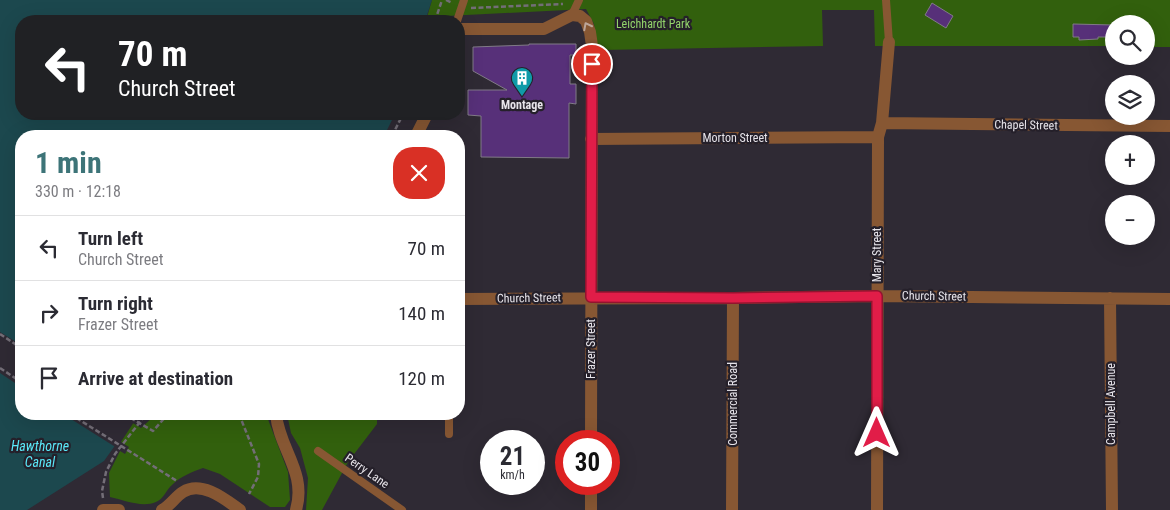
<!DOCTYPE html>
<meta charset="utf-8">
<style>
body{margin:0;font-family:"Roboto Condensed",sans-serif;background:#f7f7f7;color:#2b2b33;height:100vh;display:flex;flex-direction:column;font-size:19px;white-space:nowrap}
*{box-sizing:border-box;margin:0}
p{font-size:16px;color:#7c7c81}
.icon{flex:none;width:28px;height:28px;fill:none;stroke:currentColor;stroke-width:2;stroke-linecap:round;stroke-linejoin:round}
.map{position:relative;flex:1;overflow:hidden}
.sheet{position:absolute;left:15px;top:130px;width:450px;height:290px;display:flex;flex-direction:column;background:#fff;border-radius:20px;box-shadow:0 5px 20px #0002}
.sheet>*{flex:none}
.hud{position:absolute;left:15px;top:15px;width:450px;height:105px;border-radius:20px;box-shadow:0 5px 20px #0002;background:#202124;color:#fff;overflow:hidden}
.controls{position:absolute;left:1105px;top:15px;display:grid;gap:10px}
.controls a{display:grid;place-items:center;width:50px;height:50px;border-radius:50%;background:#fff;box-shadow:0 5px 20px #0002;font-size:25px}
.speed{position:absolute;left:480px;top:430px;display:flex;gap:10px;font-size:25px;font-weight:700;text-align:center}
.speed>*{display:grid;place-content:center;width:65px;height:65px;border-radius:50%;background:#fff;box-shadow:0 5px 20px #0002;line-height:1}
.speed small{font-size:12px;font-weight:400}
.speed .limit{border:8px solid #d22;background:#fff;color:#111}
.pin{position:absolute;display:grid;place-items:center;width:42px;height:42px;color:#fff;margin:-21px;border:2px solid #fff;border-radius:50%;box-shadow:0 1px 5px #0007}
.me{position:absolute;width:55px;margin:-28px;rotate:0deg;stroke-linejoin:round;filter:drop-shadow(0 0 4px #0008)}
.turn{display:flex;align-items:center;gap:18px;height:105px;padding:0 20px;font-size:22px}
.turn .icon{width:65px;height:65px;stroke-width:2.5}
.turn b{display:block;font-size:35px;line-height:42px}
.round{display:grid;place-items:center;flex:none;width:52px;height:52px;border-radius:20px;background:#f7f7f7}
.headline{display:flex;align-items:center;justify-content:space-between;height:85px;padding:0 20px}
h1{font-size:30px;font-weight:700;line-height:38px;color:#3d7478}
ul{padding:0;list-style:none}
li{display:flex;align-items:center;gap:15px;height:65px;padding:0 20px;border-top:1px solid #e1e1e2}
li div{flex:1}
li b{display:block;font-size:19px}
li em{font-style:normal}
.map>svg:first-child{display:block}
.green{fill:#32600d}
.water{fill:#1c484e}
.pier{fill:#2f2a34}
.building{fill:#573079;stroke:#817b87}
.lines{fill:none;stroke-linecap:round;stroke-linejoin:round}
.path{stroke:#736e77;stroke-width:2.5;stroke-dasharray:5 2.5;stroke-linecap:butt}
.service{stroke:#875733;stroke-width:8}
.minor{stroke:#875733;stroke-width:12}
.oneway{stroke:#bca598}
.route-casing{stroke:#92132f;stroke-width:12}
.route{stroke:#e11d48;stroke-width:9}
.labels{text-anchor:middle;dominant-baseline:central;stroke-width:4.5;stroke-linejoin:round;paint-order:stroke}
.park-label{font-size:12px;fill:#93d46b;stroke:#25202a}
.poi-label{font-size:12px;font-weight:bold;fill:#e7e4ea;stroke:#25202a}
.street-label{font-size:12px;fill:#e7e4ea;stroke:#25202a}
.water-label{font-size:14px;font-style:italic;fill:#5ae7f8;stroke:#25202a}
</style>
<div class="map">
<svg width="1170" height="510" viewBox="0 0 1170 510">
<rect width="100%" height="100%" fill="#2f2a34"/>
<path class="green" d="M432,0H1170V47H1146V24H1114V46H875L874,10H822L823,46L601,50L597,48L594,24L586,9L427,17Z
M77,414H118L141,428L151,419L161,414H266L288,472L290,500L285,507H270L220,474L203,468C192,472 181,476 172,485C166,490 164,499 156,502C142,508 124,500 110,497L109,473L120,451L125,454L129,447Z
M287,414H377V424L348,462L322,510H306L308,478L300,448L291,433Z"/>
<path class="water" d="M0,0H432L425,21H21V114H395L384,136H21V414H141L136,416L104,461L27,510H0Z"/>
<path class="pier" d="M0,332L21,345V387L0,373Z
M63,414H128L136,419L117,448Z"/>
<path class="building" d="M932,3L953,16L946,28L925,15Z
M1073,24L1114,25V37H1098V39L1079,40V37H1073Z
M529,44H576V55H570V84H576V104L569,103V158L481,157V116L468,115V90H507L473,71V47L529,45Z"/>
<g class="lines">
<path class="path" d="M446,0L452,3
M471,8L563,4
M435,21L442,0
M392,136L403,114
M0,334L21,348
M0,368L21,382
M70,414L177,481
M124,414L153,431L168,414
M239,414L259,464L258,477L249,494
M103,498L102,491L106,472L115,454L143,418L157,414"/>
<path class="service" d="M886,0L889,42
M572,15L579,0
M457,21L464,0
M449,414V434
M318,451L402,510"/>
<path class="minor" d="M459,29H544L572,15L580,16L586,21L590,32L592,46L591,441
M882,123L1170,126
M416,136L427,114
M591,139L878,137
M1110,298L1112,510
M459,299L733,298L877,296L1170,299
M276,414C279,449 307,472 296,510
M103,510H119
M162,510C171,505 175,497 183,492C202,480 226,500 240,510
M591,510V484
M732,510L733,298
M877,510L878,137L882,123L889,42"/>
</g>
<defs><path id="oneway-chevron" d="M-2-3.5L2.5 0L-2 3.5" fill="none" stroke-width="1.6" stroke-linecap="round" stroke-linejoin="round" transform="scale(1.25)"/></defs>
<use class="oneway" href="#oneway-chevron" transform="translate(587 26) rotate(-117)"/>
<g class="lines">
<g class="route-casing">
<path id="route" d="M592,64L591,297L733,298L877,296V433"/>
</g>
<use href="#route" class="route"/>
</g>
<defs>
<g id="building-pin" transform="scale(1.125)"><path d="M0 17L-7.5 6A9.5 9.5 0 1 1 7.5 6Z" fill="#0f9aa8" stroke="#25202a"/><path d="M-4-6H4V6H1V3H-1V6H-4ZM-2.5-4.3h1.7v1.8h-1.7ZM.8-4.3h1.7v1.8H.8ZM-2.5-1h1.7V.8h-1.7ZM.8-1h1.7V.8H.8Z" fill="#fff"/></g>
</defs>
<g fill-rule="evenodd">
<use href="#building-pin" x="522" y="78"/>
</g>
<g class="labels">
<g class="park-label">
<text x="653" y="24">Leichhardt Park</text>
</g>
<g class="poi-label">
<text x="522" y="105">Montage</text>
</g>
<g class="street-label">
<text transform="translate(1026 125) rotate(1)">Chapel Street</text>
<text x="735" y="138">Morton Street</text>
<text transform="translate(877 255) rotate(-90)">Mary Street</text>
<text transform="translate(934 296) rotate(1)">Church Street</text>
<text transform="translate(529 298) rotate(-1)">Church Street</text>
<text transform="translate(591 349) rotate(-90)">Frazer Street</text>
<text transform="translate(733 404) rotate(-90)">Commercial Road</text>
<text transform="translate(1111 404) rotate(-90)">Campbell Avenue</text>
<text transform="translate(367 471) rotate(35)">Perry Lane</text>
</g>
<g class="water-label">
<text x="40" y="446">Hawthorne<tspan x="40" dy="16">Canal</tspan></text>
</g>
</g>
</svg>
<div class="controls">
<a><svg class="icon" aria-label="search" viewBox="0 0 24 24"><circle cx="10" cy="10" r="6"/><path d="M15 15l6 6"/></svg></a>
<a><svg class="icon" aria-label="layers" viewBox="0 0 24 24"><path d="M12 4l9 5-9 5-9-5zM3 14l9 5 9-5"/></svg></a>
<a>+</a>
<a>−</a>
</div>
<div class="speed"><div>21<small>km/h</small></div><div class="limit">30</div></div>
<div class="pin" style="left:592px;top:64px;background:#d93025"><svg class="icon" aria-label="arrive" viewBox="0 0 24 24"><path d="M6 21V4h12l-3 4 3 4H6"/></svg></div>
<svg class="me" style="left:877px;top:433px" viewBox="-20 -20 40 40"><path d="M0-17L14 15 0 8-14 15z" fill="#e11d48" stroke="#fff" stroke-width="4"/></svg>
<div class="hud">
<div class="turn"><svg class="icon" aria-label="left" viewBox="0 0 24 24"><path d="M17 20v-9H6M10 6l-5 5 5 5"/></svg><div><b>70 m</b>Church Street</div></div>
</div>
<section class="sheet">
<div class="headline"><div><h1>1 min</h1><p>330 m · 12:18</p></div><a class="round" style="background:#d93025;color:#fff"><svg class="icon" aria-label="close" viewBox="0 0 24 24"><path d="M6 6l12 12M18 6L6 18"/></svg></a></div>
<ul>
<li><svg class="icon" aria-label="left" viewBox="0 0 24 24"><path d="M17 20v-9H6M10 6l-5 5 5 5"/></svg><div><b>Turn left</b><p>Church Street</p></div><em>70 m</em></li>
<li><svg class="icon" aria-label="right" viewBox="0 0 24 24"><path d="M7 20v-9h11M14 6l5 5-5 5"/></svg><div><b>Turn right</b><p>Frazer Street</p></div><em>140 m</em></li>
<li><svg class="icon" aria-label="arrive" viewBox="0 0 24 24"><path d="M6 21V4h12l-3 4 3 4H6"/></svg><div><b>Arrive at destination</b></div><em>120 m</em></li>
</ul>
</section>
</div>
